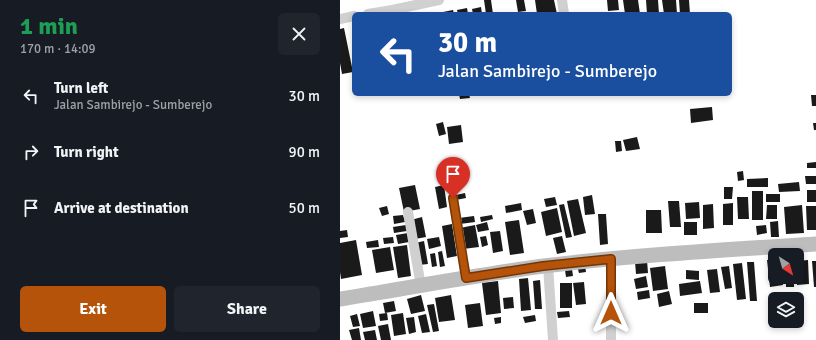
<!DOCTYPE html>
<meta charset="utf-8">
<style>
body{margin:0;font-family:Signika,sans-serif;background:#20242c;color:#f1f3f6;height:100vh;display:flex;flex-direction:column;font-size:15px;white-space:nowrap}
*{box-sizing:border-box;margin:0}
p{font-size:13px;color:#9ea1a6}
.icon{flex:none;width:22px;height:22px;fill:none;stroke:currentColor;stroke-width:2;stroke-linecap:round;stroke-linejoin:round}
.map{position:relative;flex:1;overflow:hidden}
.drawer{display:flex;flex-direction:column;background:#171b24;width:340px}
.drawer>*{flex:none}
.top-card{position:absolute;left:12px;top:12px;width:380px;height:84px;border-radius:6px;box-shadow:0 2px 6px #0003;background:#1a4fa0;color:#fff;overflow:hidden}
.needle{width:26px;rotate:143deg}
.tools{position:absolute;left:428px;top:248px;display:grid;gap:8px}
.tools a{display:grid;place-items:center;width:36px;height:36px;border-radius:6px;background:#171b24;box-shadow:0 2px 6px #0003;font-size:20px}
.pin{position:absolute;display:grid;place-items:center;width:34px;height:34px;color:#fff;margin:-41px -17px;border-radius:50% 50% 50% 0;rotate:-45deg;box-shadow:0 0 4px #0007}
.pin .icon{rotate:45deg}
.me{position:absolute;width:44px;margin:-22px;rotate:0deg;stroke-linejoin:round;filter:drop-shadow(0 0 3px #0008)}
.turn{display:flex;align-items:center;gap:14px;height:84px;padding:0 20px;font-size:18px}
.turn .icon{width:52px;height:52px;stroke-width:2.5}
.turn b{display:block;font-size:28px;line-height:34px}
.round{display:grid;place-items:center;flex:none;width:42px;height:42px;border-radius:6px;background:#20242c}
.summary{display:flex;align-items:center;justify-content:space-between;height:68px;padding:0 20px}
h1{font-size:24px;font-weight:700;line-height:30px;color:#1e9e55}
.button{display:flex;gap:8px;margin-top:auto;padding:8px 20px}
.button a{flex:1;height:46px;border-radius:6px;background:#b45309;color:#fff;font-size:16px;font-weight:700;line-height:46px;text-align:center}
.button a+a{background:#20242c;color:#f1f3f6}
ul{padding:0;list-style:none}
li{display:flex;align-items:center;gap:12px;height:56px;padding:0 20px}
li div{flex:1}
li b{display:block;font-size:15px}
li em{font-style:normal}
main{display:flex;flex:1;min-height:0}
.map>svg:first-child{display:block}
.building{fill:#1a1a1a}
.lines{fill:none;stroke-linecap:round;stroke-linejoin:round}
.minor{stroke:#d0d0d0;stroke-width:10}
.secondary{stroke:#bdbdbd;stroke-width:15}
.route-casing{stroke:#753606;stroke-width:10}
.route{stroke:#b45309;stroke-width:7}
</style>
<main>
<section class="drawer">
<div class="summary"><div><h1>1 min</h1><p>170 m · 14:09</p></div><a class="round"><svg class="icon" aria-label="close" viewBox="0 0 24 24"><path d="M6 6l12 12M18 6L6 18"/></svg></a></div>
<ul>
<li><svg class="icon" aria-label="left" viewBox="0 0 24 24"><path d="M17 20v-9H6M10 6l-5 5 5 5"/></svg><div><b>Turn left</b><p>Jalan Sambirejo - Sumberejo</p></div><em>30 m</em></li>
<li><svg class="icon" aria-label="right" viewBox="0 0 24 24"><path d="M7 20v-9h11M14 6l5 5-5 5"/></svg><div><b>Turn right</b></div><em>90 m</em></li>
<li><svg class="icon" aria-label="arrive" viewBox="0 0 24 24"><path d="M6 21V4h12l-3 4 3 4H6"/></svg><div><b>Arrive at destination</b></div><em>50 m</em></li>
</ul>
<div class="button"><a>Exit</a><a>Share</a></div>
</section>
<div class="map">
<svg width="476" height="340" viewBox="0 0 476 340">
<rect width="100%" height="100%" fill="#fff"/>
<path class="building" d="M144,0H151L153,14H146Z
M176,0H184L186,11L178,12Z
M195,0H214L217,14H197Z
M267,0H278L279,10L268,11Z
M283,0H298L300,14H285Z
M306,0H318L319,14H307Z
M322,0H336L337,14H324Z
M339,0H349L350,14H340Z
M141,7L142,14H133L132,9Z
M127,8L128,14H118L117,10Z
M113,10L114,14H103V12Z
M4,28L13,72L2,74L0,63V29Z
M119,94H129L130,98L120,99Z
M471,95H476V106H472Z
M372,107L373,120L351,123L350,109Z
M103,122L106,134L99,136L96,124Z
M473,123H476V130H474Z
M121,125L123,142L109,144L107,127Z
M297,137L300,149L286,151L283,140Z
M275,141H281L282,151L276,152Z
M476,162V168H467V163Z
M403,171L404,180L398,181L397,172Z
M465,176H476V184H466Z
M428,178V187H407V179Z
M459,182L460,191L439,192L438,184Z
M75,185L80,209L64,212L59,188Z
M104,185L107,207L99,209L95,187Z
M384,187H393L392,199H384Z
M467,190H476V202H467Z
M412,191H423V220H412Z
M125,193L126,198L116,200V195Z
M426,194H440V202H426Z
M252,195L255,214L245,215L243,197Z
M215,197L217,205L206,207L204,199Z
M397,197H408L409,219H398Z
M238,199L246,233L234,236L227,201Z
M328,201H339L341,227H330Z
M359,202L360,218L346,219L345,203Z
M181,203L182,210L166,213L165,206Z
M393,203V225H383V204Z
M224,204L232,237L226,238L219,205Z
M373,204L374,228L363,229V205Z
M427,205H437V219H426Z
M462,205L464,233L446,234L444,207Z
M47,206L49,214L42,216L39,208Z
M466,206H476V230H467Z
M217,208L222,232L206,236L201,212Z
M193,209L196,223L187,225L183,211Z
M306,210H321L322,233H306Z
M258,214H266L268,244L260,245Z
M63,215L65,222L54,224L53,216Z
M152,215L153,219L141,222L140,217Z
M134,216L135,222L120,224L119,218Z
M82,217L86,237L75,239L71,220Z
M179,220L184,253L170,255L165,222Z
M438,221L439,237H431L430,222Z
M147,222L149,230L138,232L136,225Z
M344,222H357V235H344Z
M112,224L117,256L107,258L102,226Z
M66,225L67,231L54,233L53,227Z
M135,225L139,247L123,249L120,228Z
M426,225L427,233L417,235L416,226Z
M7,230L8,237L0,238V231Z
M160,231L163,251L153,253L150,232Z
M68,233L69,242L58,244L56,235Z
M146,236L148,245L142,247L140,237Z
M222,236L226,252L217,254L213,238Z
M53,237L54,243L44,244L43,238Z
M99,237L101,246L89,249L87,239Z
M16,240L22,275L1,279L0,272V243Z
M38,240L39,247L27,248L26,242Z
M84,241L88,264L79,265L75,243Z
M67,245L71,276L58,278L53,247Z
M50,247L54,270L36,273L32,250Z
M102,251L105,266L100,267L98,252Z
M95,253L97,266L92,267L90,254Z
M435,259V277H442L443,285L430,287L427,260Z
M307,260L308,273L296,274L295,262Z
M468,260L469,284L457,285V261Z
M472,261H476V287H474Z
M407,262H414L417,301H410Z
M402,263L406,299L397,300L393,264Z
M245,265L246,272L239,273L237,266Z
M325,266L328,289L313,291L310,268Z
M389,266L392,288L385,289L381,267Z
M232,269L233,276L226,277L225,270Z
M377,269L380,292L370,293L367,270Z
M346,270L359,271V280L346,279Z
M306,276L308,287L296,289L294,279Z
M446,277H454V287H446Z
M188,278L191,310L181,311L179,279Z
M200,280L202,309H195L193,281Z
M158,281L161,313L146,315L142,283Z
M360,281L362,293L340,296L339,284Z
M244,282L246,304L236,305L233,283Z
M220,283H232V308H220Z
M309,290L310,298L298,300L297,292Z
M329,291L332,304L319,307L317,294Z
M81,295L85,311L71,314L67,299Z
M111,295L115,320L99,322L95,298Z
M173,297L174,308L164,309L163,298Z
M54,301L56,311L45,313L43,303Z
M140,303L143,326L128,328L125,305Z
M354,303H368V313H354Z
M94,304L99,331L93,332L87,305Z
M33,311L36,326L23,328L20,314Z
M229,311L230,317L218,318L217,312Z
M47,313L48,320L40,321L39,314Z
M63,313L66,334L54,336L51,315Z
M17,314L20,326L13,327L10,316Z
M86,314L90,332L82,333L78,316Z
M195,315L196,321L185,323L183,317Z
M74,317L76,332L69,334L66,318Z
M161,317V323L155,324L154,318Z
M48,324L51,340H41L38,326Z
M19,328L21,340H12L9,330Z
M35,330L37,340H25L23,332Z"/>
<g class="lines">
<path class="minor" d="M222,0L224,14
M28,14L52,10L99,0
M0,19L14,16
M113,198L126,278
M68,212L81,286
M208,266L213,340
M271,340V259"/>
<path class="secondary" d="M0,299C68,288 136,275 204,266C294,255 385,250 476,244"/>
</g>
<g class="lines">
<g class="route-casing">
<path id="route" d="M113,198L126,278L203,266L271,259V313"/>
</g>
<use href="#route" class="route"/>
</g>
</svg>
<div class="tools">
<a><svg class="needle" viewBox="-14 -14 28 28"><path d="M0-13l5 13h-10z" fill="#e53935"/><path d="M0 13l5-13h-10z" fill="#9ea1a6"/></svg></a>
<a><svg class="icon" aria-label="layers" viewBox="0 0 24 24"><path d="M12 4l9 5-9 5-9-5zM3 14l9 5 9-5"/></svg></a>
</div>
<div class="pin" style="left:113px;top:198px;background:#d93025"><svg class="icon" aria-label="arrive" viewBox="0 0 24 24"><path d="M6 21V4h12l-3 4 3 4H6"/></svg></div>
<svg class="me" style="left:271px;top:313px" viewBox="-20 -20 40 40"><path d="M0-17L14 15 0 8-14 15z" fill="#b45309" stroke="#fff" stroke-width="4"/></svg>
<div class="top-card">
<div class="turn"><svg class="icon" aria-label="left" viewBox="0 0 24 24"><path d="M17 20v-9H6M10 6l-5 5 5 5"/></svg><div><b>30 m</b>Jalan Sambirejo - Sumberejo</div></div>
</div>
</div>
</main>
